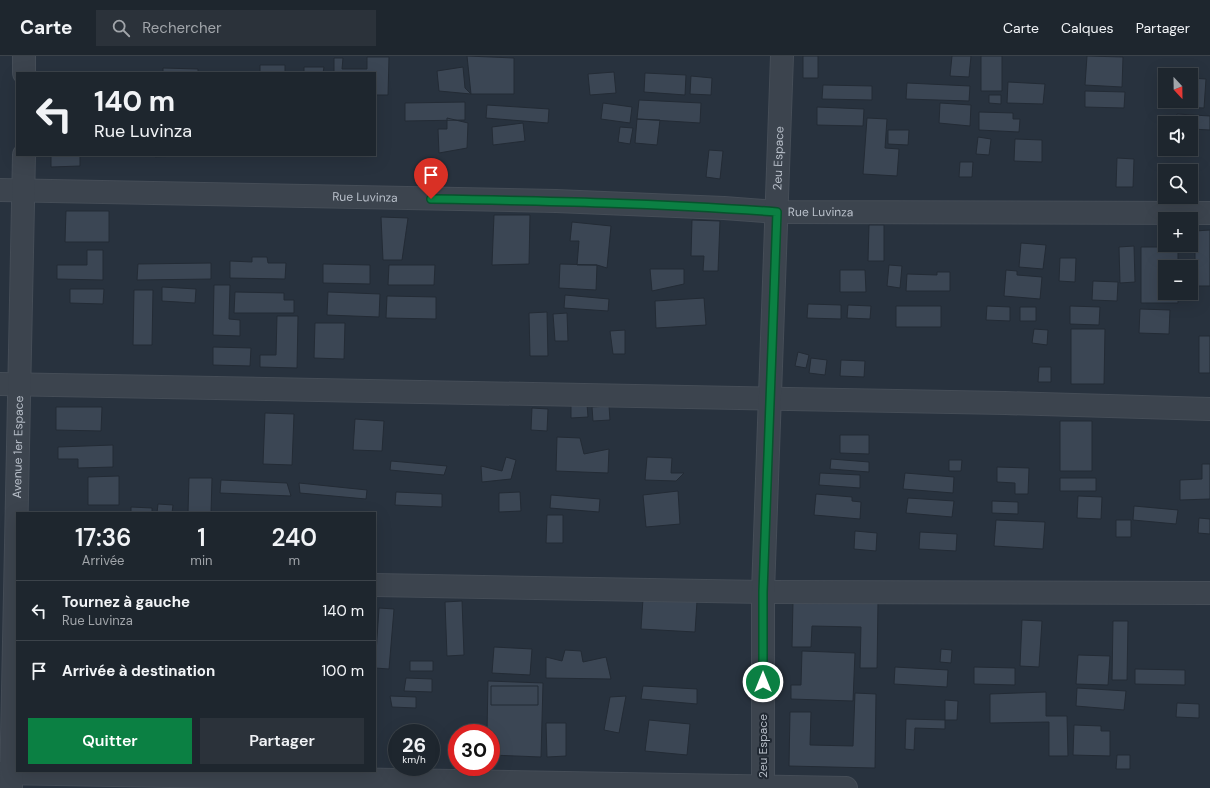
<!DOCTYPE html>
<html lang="fr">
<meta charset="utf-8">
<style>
body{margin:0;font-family:"DM Sans",sans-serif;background:#2b323a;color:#f1f3f6;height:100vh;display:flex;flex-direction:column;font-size:15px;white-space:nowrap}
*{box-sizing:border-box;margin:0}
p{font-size:13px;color:#a1a5aa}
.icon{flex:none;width:22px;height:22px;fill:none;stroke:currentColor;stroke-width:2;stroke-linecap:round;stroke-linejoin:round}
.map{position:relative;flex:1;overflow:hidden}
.details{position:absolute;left:16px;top:456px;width:360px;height:260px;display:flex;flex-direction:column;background:#1e262e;border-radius:0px;box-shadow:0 4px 16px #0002,0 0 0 1px #3c434a}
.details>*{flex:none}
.top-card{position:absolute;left:16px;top:16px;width:360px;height:84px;border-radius:0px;box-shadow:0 4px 16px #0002,0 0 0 1px #3c434a;background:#1e262e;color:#f1f3f6;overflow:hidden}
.needle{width:26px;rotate:158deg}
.buttons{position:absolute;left:1158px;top:12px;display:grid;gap:8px}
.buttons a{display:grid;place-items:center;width:40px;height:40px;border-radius:0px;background:#1e262e;box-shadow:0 4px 16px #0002,0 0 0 1px #3c434a;font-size:20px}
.speed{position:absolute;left:388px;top:668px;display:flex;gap:8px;font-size:20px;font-weight:700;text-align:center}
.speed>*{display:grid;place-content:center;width:52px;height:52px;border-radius:50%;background:#1e262e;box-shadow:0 4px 16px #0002,0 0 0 1px #3c434a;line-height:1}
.speed small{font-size:10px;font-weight:400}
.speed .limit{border:6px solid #d22;background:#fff;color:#111}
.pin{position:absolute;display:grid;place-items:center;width:34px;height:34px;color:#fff;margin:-41px -17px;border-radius:50% 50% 50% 0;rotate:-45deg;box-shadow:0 0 4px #0007}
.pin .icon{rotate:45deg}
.me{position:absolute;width:44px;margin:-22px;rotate:0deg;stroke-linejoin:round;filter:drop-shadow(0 0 3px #0008)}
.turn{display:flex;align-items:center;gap:14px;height:84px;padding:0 12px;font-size:18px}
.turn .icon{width:52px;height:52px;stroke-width:2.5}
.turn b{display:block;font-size:28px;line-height:34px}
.eta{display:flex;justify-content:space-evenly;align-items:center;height:68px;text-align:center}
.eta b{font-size:24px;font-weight:600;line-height:28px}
.cta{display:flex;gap:8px;margin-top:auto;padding:8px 12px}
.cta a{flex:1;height:46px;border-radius:0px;background:#0b8043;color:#fff;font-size:16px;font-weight:600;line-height:46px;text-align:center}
.cta a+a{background:#2b323a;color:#f1f3f6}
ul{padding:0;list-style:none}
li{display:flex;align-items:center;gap:12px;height:60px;padding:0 12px;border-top:1px solid #3c434a}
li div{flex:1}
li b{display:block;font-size:15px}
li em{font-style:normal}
header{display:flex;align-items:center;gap:24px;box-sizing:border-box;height:56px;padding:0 20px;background:#1e262e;border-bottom:1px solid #3c434a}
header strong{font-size:19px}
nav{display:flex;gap:22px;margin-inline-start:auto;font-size:14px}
.search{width:280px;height:36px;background:#2b323a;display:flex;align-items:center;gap:10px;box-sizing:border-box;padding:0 14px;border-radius:0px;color:#a1a5aa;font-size:15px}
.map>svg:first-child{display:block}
.building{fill:#3b4654;stroke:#232b35}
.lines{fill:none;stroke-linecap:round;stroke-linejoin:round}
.minor-casing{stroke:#454d57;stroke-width:24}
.minor{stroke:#3c444e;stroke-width:22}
.route-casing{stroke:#07532c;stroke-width:10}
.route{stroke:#0b8043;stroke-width:7}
.labels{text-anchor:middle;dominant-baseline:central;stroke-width:4;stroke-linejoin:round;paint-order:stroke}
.street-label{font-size:12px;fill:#b8bfc9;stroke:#212933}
</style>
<header>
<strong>Carte</strong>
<div class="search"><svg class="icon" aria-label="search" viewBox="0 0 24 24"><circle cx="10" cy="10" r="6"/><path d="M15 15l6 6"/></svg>Rechercher</div>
<nav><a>Carte</a><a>Calques</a><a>Partager</a></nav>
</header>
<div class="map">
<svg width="1210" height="732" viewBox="0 0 1210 732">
<rect width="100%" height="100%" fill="#28323e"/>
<path class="building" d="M467,0L514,2V38H471Z
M803,0H818V22H803Z
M952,0H971L969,21L950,20Z
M981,0H1002V35H981Z
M1087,0L1123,1L1122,31L1085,29Z
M367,1H389L388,39H375V17H334V2H343L342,13H367Z
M260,9H285V17H260Z
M304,11H324L323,17H304Z
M463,11L465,32L471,38L439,35L437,15Z
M163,12L198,13V17H163Z
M614,16L616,37L590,39L588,18Z
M645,17L686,19L685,39L644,36Z
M691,20L712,22L711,39L690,38Z
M1191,22L1206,23L1204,52L1180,51V45H1191Z
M1008,26L1045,28L1043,48L1007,47Z
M907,27L970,30L969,45L906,43Z
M823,29L872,30V44L822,43Z
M1085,35L1125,36L1124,52L1085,51Z
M989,39H1001V48L989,47Z
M639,44L701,47L700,67L637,63Z
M1170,45H1180V51H1170Z
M465,46V64L405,65V47Z
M603,47L632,51L630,67L601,63Z
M940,47L971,49L970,70L939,67Z
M487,49L549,53L548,67L486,62Z
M817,51L864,53L863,70L817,69Z
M979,56L1013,57V63H1020L1019,76L979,74Z
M1177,58L1210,60V74L1191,73V67H1176Z
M447,62L468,67L467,92L439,97L438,73H447Z
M867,62L887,63L885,92L899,93L897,120L863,118Z
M637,63L660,64L657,89L635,87Z
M523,67L525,85L493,89L492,71Z
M620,71L633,72L630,88L618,86Z
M888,74H909L908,89L888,88Z
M978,81L991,83L989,99L976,98Z
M1015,83L1042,84V106L1014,105Z
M709,94L723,95L720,123L706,121Z
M51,99H80V110L51,111Z
M155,99H199L155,101Z
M1117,102L1134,103L1133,131H1116Z
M960,106H973L972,121H959Z
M66,155H109V186H65Z
M494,159H530L529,208L492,209Z
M381,161L408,162L402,204H383Z
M692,164L720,165L718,215H703L704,200H691Z
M572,166L611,170L607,212L597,209H577L579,185H570Z
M869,169H884V205H868Z
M1210,174V230H1195V175Z
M1021,187L1046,189L1043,213L1019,211Z
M1134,190L1135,226L1120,227L1119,191Z
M1141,191H1178V211H1165V237H1178V247H1141Z
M87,194H103V224L57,223V209H87Z
M252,201H267L268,207H286L285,223L230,222V205L252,206Z
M1060,202H1076L1075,226L1059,225Z
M211,207V223L137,224L138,208Z
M323,208L370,209V228L323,227Z
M560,208L597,209L596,234L559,232Z
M389,209H435L434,229H388Z
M889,209L902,210L900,232L887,230Z
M650,213H684V228L652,235Z
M840,214H865L866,236H840Z
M1006,214L1017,215V219L1042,221L1040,243L1004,240Z
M937,216H950V235H906L907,218L937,219Z
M1093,225L1118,226L1117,245L1092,244Z
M214,229H230L229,263L240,264V280L213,279Z
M162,231L196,233L195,247L162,245Z
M70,233H104L103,248L70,247Z
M134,234H153L152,289H133Z
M235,236L284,237V244H294V257H234Z
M328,236L380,238L379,261L327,259Z
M565,239L609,243L608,255L564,252Z
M387,240L436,241V263L386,262Z
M704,242L706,269L656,272L655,245Z
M808,248L841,249V263L807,262Z
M848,249L871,250L870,263L847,262Z
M896,250H941V271H896Z
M987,250L1010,251V265L986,264Z
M1070,250L1100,251L1099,269L1070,268Z
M1020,251H1036V265H1020Z
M1140,253L1170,254L1169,278L1139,277Z
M547,256L548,300H530L529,257Z
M567,257L568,285H555L553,258Z
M277,260H298L297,312L260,311V299H276Z
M315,267H345L344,303L314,302Z
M1034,273L1048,274L1047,289L1032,287Z
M1071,273H1105L1104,328H1071Z
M625,274V298H613L610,275Z
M1199,280H1210V317H1199Z
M213,291L251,292L250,310L213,309Z
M798,296L809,299L806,312L795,310Z
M811,302L827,304L825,319L809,317Z
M841,304L865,305L864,321L840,320Z
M1039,311H1051V326H1038Z
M587,348L588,361L571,362V349Z
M609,350L610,364L593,365L592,351Z
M56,351H102L101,375L56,374Z
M532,352L548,353L547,375L531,374Z
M265,357L294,358L292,409L263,408Z
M355,363L384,365L382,395L353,394Z
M1060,365H1092V415H1060Z
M840,379H869V398L840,397Z
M557,381L580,382L584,398L609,393L608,417L556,415Z
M113,389V411L78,412V403H58V391Z
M506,401L516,404L511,423L482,426L481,410L502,415Z
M647,401L672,402L671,417H684L676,425L645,424Z
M831,403L869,406V416L830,413Z
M949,404H962L961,415H949Z
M391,405L447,410L444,419L390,414Z
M1202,408H1210V443L1180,444V424L1202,423Z
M997,411L1029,412L1028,438H1015V427L997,426Z
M820,417L860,419V432L819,429Z
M905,417L954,421L953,437L903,433Z
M119,420V449H88V421Z
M189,422H212L211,457H188Z
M1060,422H1096V435H1060Z
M221,424L287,427L291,440L220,437Z
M299,427L367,434L366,443L300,437Z
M678,435L680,468L646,471L643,439Z
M396,436L442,438V451L395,449Z
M520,436L521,455L499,456V437Z
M816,438L852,441V445L861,446L860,463L814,459Z
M551,439L600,443L599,456L550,452Z
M1078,440L1102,441L1101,463L1077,462Z
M908,442L954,445L952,461L906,457Z
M992,445L1018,446V458L992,457Z
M158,448L173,449L172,457H157Z
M1134,450L1178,454L1176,468L1133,464Z
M131,451L152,452V457H131Z
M547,459H563V487H546Z
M1199,462L1210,463V478L1198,477Z
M996,464L1045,466L1043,493L994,490Z
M1116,464H1131V481H1116Z
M855,475L877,477L876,495L854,493Z
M920,476L957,478L956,495L919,493Z
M643,543L697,545L695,576L641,573Z
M462,545L464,599L447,600L445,546Z
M793,546L878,547L877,612H860L861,571L812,570L811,591H792Z
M379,552L394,553L389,613L375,612Z
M1022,564L1042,565L1039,611L1020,610Z
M1113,565H1128L1127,624H1112Z
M494,591L532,593L530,619L492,617Z
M941,593L952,594L951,607L940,606Z
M565,594L581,595L583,606L606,601L611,623L546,622V601L562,605Z
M802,595L855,597L853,645L791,643V629H801Z
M1078,599L1110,600L1108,629L1076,628Z
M410,605H433V615H410Z
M895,611L948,614L947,631L894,628Z
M974,611L1015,612V629L974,628Z
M1135,613L1185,614V629L1135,628Z
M406,622L432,623V636L404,635Z
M488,625L543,627L541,701L491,699V677H487Z
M491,630H538V649H491Z
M643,630L697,633V648L641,643Z
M1077,632L1126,635L1124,654L1076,650Z
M1046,636V660H1067L1068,700H1049V666L990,667V638Z
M855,637L876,638L875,712L789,710L790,656H811L810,689L853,690Z
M390,640L416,641V652L392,651Z
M626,640L619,677L604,674L610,641Z
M945,644L958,645L957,664H945Z
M1177,647L1199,648V662L1176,661Z
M906,663L945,664V673L915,672L914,694L905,693Z
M649,664L690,668L687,699L645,695Z
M546,667H566V700L547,701Z
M1074,669L1101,670V675H1110V700L1073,699Z
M1117,699H1130V713H1116Z"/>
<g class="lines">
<g class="minor-casing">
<g id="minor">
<path d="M24,0V17"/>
<path id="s1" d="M0,134L556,145L724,152L777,156L1210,157"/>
<path d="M0,328L1005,347L1210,353"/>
<path d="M375,529L763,536L1210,537"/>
<path d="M0,717L846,732"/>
<path id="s2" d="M11,732L24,99"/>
<path id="s3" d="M763,732V536L782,0"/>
</g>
</g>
<use href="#minor" class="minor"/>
</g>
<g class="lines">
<g class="route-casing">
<path id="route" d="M431,143C546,145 662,147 777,156L763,536V626"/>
</g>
<use href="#route" class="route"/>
</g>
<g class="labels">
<g class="street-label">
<text stroke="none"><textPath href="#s3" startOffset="630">2eu Espace</textPath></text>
<text stroke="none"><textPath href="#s1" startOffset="365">Rue Luvinza</textPath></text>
<text stroke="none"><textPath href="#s1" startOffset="821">Rue Luvinza</textPath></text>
<text stroke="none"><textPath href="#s2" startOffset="341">Avenue 1er Espace</textPath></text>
<text transform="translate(763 690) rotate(-90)">2eu Espace</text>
</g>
</g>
</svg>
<div class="buttons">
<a><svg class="needle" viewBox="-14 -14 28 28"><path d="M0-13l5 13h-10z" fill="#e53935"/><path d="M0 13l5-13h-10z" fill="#a1a5aa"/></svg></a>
<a><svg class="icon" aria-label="sound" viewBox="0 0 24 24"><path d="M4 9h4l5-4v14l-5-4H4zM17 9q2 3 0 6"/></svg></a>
<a><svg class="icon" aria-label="search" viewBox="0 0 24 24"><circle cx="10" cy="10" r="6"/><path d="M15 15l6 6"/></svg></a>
<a>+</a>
<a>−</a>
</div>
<div class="speed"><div>26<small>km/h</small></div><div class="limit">30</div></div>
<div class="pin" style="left:431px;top:143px;background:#d93025"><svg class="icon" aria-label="arrive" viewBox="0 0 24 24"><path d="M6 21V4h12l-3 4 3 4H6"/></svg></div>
<svg class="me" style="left:763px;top:626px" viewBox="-20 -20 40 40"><circle r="17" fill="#0b8043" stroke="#fff" stroke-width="3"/><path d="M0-11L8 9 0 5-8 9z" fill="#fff"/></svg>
<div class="top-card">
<div class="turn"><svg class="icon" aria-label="left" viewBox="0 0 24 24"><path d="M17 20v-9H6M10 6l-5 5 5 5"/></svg><div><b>140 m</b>Rue Luvinza</div></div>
</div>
<section class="details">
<div class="eta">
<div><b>17:36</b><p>Arrivée</p></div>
<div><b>1</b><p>min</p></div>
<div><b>240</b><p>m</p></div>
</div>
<ul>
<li><svg class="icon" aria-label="left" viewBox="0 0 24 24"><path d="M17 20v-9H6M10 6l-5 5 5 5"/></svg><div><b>Tournez à gauche</b><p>Rue Luvinza</p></div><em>140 m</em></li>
<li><svg class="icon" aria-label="arrive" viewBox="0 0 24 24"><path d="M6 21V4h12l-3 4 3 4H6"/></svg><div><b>Arrivée à destination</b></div><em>100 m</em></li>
</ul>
<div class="cta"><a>Quitter</a><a>Partager</a></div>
</section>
</div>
